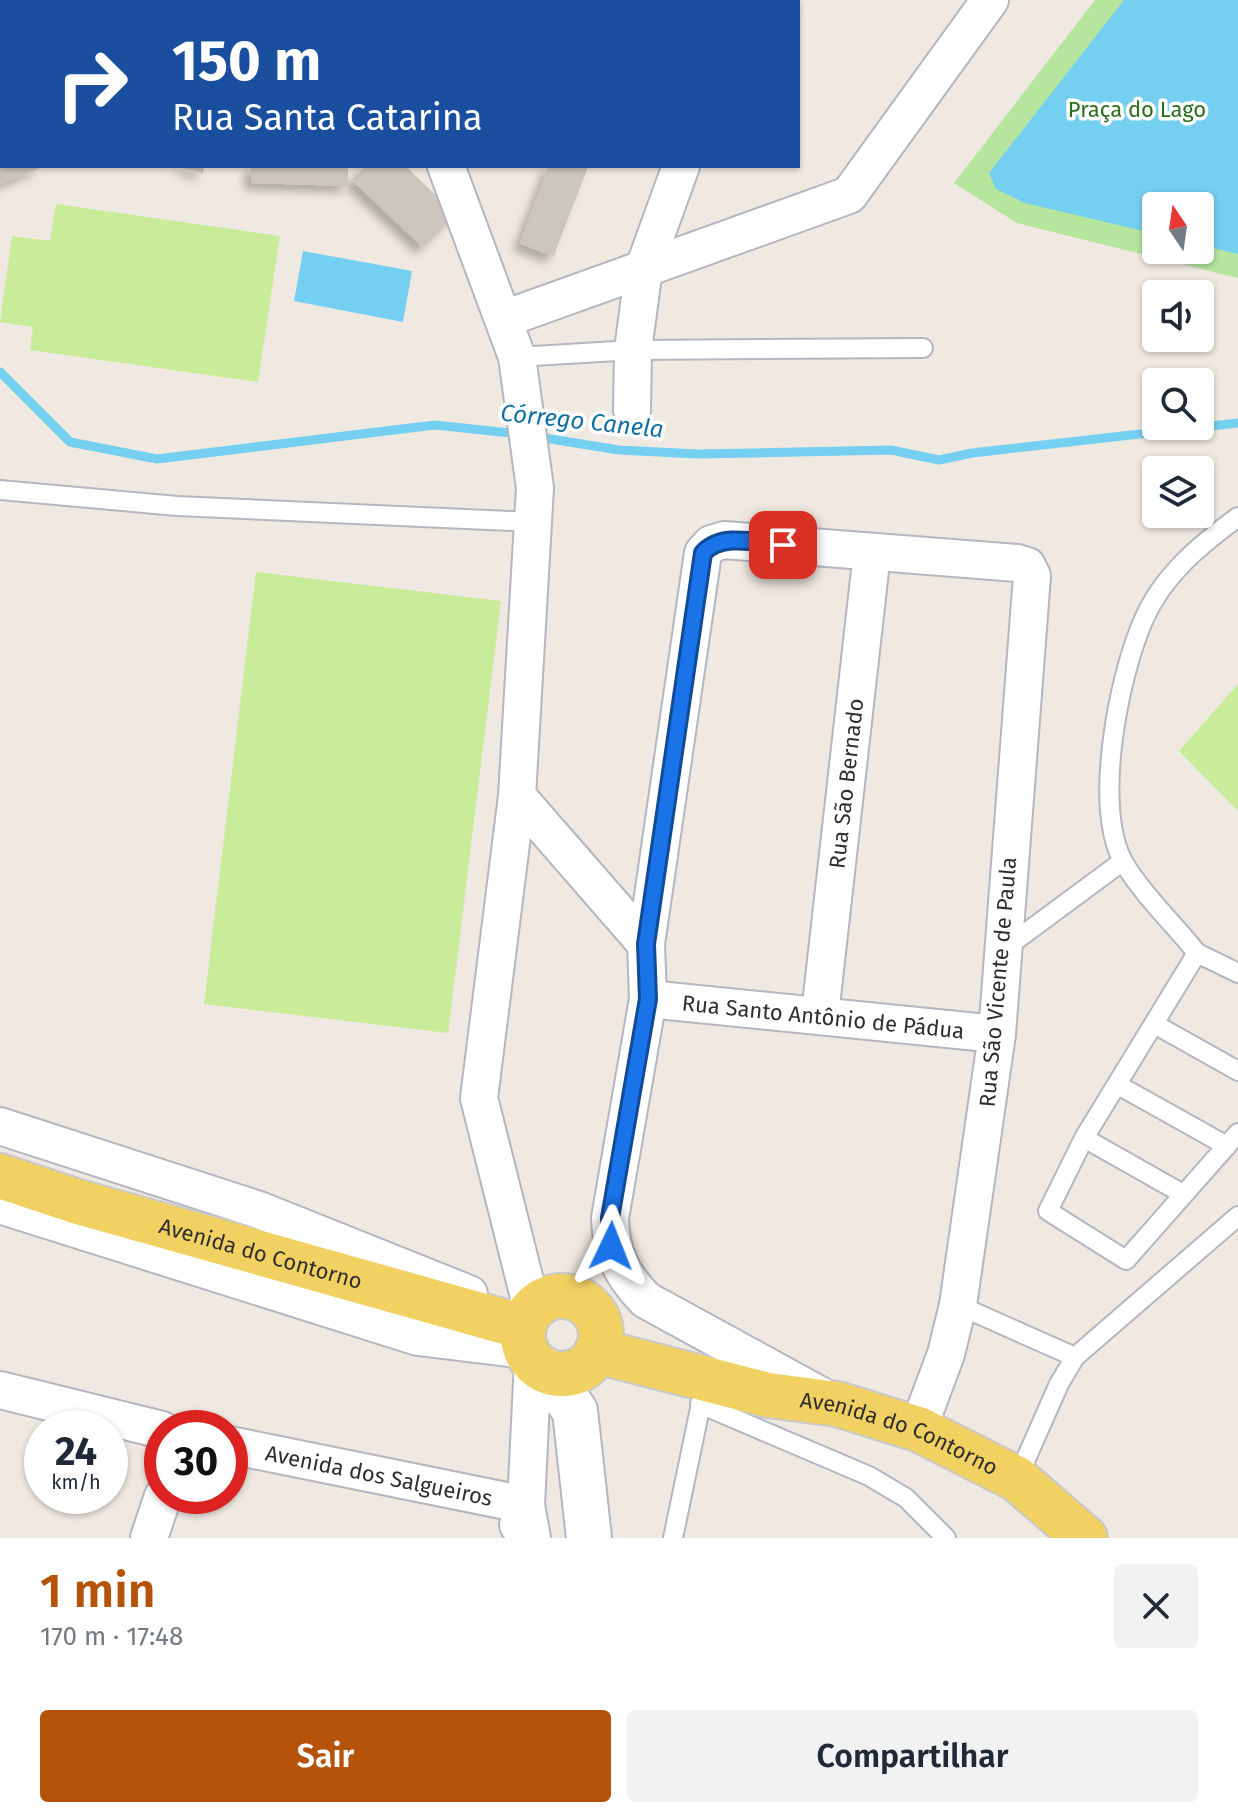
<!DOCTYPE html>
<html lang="pt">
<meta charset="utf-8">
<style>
body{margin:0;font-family:"Fira Sans",sans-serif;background:#f2f2f3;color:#1f2937;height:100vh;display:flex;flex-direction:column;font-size:30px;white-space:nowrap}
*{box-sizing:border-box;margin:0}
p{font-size:26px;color:#747a83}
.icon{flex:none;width:44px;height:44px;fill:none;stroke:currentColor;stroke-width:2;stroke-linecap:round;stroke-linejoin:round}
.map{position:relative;height:1538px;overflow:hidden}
.sheet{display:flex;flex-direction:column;background:#fff;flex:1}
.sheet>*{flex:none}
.top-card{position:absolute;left:0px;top:0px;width:800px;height:168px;box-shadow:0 2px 6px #0004;background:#1a4fa0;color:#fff;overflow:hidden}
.needle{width:52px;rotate:347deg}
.buttons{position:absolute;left:1142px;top:192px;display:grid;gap:16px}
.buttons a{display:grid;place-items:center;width:72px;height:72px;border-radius:8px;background:#fff;box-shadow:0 2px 6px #0004;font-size:40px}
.speed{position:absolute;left:24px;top:1410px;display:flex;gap:16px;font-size:40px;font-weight:700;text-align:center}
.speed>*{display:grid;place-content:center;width:104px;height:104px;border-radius:50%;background:#fff;box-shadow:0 2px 6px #0004;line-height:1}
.speed small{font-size:20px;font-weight:400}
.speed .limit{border:12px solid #d22;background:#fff;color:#111}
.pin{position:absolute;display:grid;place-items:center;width:68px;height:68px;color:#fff;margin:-34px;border-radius:16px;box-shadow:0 4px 12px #0006}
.me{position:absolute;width:88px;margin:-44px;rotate:2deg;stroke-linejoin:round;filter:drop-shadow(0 0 6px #0008)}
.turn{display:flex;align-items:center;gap:28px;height:168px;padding:0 40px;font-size:36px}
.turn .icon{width:104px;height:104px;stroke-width:2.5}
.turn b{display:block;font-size:56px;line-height:68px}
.round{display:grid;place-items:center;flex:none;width:84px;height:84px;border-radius:8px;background:#f2f2f3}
.overview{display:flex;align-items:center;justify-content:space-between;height:136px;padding:0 40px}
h1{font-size:48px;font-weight:600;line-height:60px;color:#b45309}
.cta{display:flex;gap:16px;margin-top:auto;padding:16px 40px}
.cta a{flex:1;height:92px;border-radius:8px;background:#b45309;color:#fff;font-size:32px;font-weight:600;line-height:92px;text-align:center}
.cta a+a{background:#f2f2f3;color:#1f2937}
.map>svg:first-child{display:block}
.green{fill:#b6e59e;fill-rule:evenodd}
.pitch{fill:#c9ec9a}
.water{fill:#75cff0}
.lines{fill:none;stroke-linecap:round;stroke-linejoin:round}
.stream{stroke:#75cff0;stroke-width:9}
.building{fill:#cbc7bf;stroke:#cbc5ba;stroke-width:2;filter:url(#shadow)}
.service-casing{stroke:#b4b7c1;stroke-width:22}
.minor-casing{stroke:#b4b7c1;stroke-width:40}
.tertiary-casing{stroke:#b4b7c1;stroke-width:48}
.primary-casing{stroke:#c9c9c9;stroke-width:48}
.service{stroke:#fff;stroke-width:18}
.minor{stroke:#fff;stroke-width:36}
.tertiary{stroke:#fff;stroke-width:44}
.primary{stroke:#f2d163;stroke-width:44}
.route-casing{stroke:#114b97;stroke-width:20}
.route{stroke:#1a73e8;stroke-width:14}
.labels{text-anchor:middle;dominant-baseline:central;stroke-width:7;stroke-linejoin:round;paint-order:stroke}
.park-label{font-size:22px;fill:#2c6e1b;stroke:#fff}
.street-label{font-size:22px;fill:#2e2e2e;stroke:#fff}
.water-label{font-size:24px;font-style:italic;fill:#0d6fa3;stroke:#fff}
</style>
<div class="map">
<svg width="1238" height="1538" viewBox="0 0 1238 1538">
<defs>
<filter id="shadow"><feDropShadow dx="-7" dy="7" stdDeviation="4" flood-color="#0004"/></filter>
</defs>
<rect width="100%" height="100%" fill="#efe9e1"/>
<path class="green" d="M1095,0H1238V278L1017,223L954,183ZM1156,206H1200V250H1156Z"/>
<path class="pitch" d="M56,204L280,236L258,382L30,350L33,327L0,322L12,236L50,241Z
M256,572L501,601L448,1033L204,1004Z
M1238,684V811L1179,751Z"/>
<path class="water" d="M1124,0H1238V254L1200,245V206H1156V234L1025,203L996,189L989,173Z
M303,251L412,271L403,322L294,301Z"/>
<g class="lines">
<path class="stream" d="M0,372L70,442L157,459L435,425L519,434
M538,437L619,450L698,454L891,450L939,460L972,453L1238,423"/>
</g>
<path class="building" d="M602,0H639L601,2Z
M672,0H711L671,2Z
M0,132L2,166H42L1,183Z
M181,166H203L202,172Z
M252,166H347V185L252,182Z
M367,166H404L454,214L423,246L353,180Z
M550,166H587L553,255L521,243Z"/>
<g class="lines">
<g class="service-casing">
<path id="service" d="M517,357L633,350L923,348
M0,490L177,506L534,522
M1004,949L1123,861
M1197,953C1174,924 1143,895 1124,863C1092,808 1119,674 1144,619C1163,575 1201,544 1238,517
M1238,973L1197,953L1084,1138L1048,1211L1126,1260L1238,1133
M1156,1025L1238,1071
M1118,1085L1227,1146
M1084,1138L1183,1194
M958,1305L1075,1357L1059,1384L1017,1479
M1075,1357L1238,1216
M700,1404L869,1476L906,1498L946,1538
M673,1538L703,1394"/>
</g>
<g class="minor-casing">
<g id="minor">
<path d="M370,0L371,2"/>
<path d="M739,2L740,0"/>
<path d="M446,166L517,357L535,488L517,796L479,1098L532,1309"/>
<path d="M504,319L849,195L990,0"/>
<path d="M632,410L633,350L644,268L681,166"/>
<path d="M517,796L646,944"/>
<path id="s1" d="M648,999L997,1034"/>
<path id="s2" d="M820,1014L872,553"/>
<path d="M0,1126L259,1210L469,1294"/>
<path d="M0,1205L418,1337L526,1350"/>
<path d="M0,1390L162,1430"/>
<path d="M825,1398L646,1300C621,1275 611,1253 610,1218L648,999L646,944L703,553L711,544L724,540L1017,563L1027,566L1032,576L997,1034L958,1305L946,1354L918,1429"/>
<path id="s3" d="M230,1445L526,1505L532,1538"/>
<path d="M518,1525L526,1505L533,1361"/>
<path d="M149,1538L163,1496"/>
</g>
</g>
<g class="tertiary-casing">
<path id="tertiary" d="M0,19L2,17
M546,1370L575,1411L589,1538"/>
</g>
<g class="primary-casing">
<g id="primary">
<path id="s4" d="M0,1176L75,1201L523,1327"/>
<circle cx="562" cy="1335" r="39"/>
<path id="s5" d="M597,1351L768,1395L837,1404L918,1429L1017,1479L1085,1538"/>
</g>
</g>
<use href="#service" class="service"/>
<use href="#minor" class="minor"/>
<use href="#tertiary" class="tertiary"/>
<use href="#primary" class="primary"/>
</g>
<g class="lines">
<g class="route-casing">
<path id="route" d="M611,1246L610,1218L648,999L646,944L703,553C722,532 757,543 783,545"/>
</g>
<use href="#route" class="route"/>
</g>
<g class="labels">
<g class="park-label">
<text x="1137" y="109">Praça do Lago</text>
</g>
<g class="street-label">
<text stroke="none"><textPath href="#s2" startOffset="232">Rua São Bernado</textPath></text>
<text transform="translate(998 982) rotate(-85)">Rua São Vicente de Paula</text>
<text stroke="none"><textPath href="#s1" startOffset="176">Rua Santo Antônio de Pádua</textPath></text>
<text stroke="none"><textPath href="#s4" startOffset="272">Avenida do Contorno</textPath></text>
<text stroke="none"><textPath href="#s5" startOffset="314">Avenida do Contorno</textPath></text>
<text stroke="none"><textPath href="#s3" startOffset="152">Avenida dos Salgueiros</textPath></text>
</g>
<g class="water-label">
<text transform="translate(582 421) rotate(6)">Córrego Canela</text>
</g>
</g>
</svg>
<div class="buttons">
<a><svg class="needle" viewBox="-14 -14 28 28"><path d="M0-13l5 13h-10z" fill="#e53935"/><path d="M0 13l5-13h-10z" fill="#747a83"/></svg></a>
<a><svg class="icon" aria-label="sound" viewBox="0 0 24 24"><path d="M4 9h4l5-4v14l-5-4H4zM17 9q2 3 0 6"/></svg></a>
<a><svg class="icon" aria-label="search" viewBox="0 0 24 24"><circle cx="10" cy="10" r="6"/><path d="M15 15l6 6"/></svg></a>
<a><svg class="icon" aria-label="layers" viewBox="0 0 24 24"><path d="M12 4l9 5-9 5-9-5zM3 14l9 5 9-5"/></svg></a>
</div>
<div class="speed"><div>24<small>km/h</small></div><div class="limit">30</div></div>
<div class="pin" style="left:783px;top:545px;background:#d93025"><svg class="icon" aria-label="arrive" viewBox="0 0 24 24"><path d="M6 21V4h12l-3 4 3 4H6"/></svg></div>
<svg class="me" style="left:611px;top:1246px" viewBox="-20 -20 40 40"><path d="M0-17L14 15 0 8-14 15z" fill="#1a73e8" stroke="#fff" stroke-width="4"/></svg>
<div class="top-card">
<div class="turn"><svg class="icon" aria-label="right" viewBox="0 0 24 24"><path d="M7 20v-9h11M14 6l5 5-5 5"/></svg><div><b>150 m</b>Rua Santa Catarina</div></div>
</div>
</div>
<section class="sheet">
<div class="overview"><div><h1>1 min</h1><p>170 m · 17:48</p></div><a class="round"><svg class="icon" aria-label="close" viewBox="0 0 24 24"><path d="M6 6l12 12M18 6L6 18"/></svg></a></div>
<div class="cta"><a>Sair</a><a>Compartilhar</a></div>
</section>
